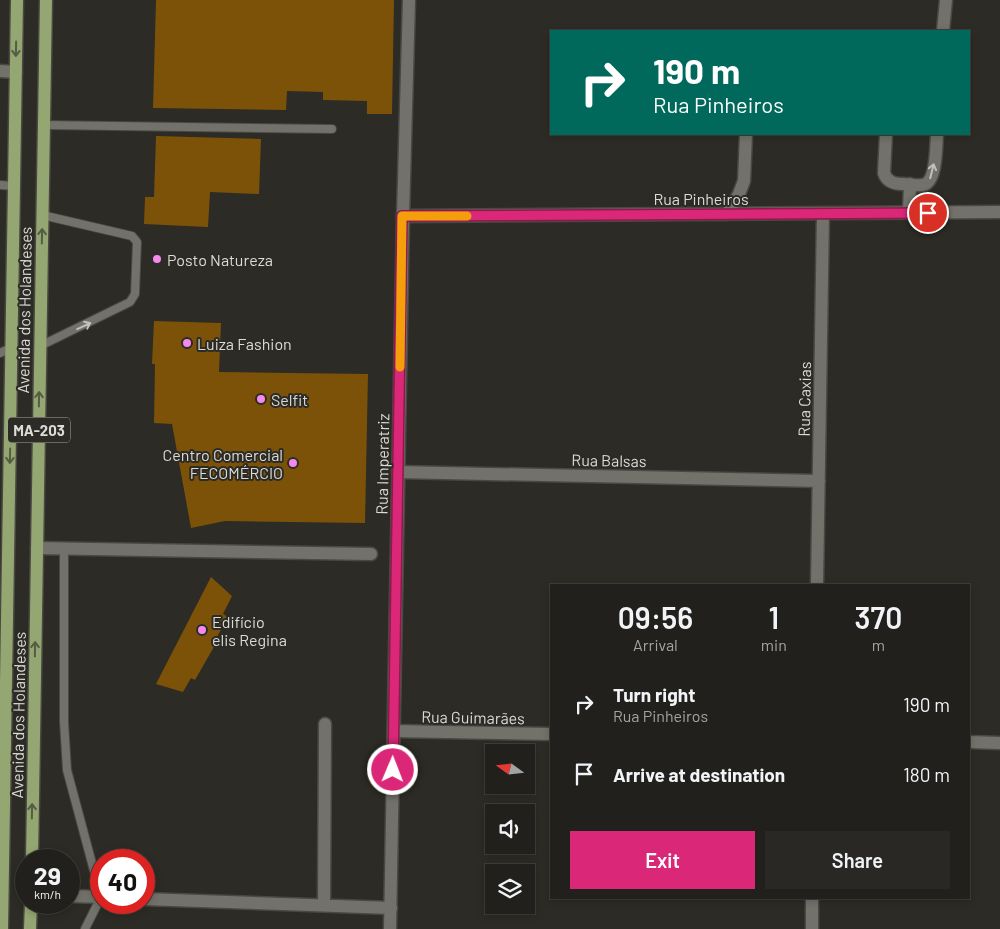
<!DOCTYPE html>
<meta charset="utf-8">
<style>
body{margin:0;font-family:Barlow,sans-serif;background:#292825;color:#f1f3f6;height:100vh;display:flex;flex-direction:column;font-size:19px;white-space:nowrap}
*{box-sizing:border-box;margin:0}
p{font-size:16px;color:#a2a3a3}
.icon{flex:none;width:28px;height:28px;fill:none;stroke:currentColor;stroke-width:2;stroke-linecap:round;stroke-linejoin:round}
.map{position:relative;flex:1;overflow:hidden}
.sheet{position:absolute;left:550px;top:584px;width:420px;height:315px;display:flex;flex-direction:column;background:#21201c;border-radius:0px;box-shadow:0 2px 8px #0003,0 0 0 1px #3e3e3b}
.sheet>*{flex:none}
.guide{position:absolute;left:550px;top:30px;width:420px;height:105px;border-radius:0px;box-shadow:0 2px 8px #0003,0 0 0 1px #3e3e3b;background:#00695c;color:#fff;overflow:hidden}
.needle{width:32px;rotate:285deg}
.tools{position:absolute;left:485px;top:744px;display:grid;gap:10px}
.tools a{display:grid;place-items:center;width:50px;height:50px;border-radius:0px;background:#21201c;box-shadow:0 2px 8px #0003,0 0 0 1px #3e3e3b;font-size:25px}
.speed{position:absolute;left:15px;top:849px;display:flex;gap:10px;font-size:25px;font-weight:700;text-align:center}
.speed>*{display:grid;place-content:center;width:65px;height:65px;border-radius:50%;background:#21201c;box-shadow:0 2px 8px #0003,0 0 0 1px #3e3e3b;line-height:1}
.speed small{font-size:12px;font-weight:400}
.speed .limit{border:8px solid #d22;background:#fff;color:#111}
.pin{position:absolute;display:grid;place-items:center;width:42px;height:42px;color:#fff;margin:-21px;border:2px solid #fff;border-radius:50%;box-shadow:0 1px 5px #0007}
.me{position:absolute;width:55px;margin:-28px;rotate:1deg;stroke-linejoin:round;filter:drop-shadow(0 0 4px #0008)}
.turn{display:flex;align-items:center;gap:18px;height:105px;padding:0 20px;font-size:22px}
.turn .icon{width:65px;height:65px;stroke-width:2.5}
.turn b{display:block;font-size:35px;line-height:42px}
.eta{display:flex;justify-content:space-evenly;align-items:center;height:85px;text-align:center}
.eta b{font-size:30px;font-weight:600;line-height:35px}
.cta{display:flex;gap:10px;margin-top:auto;padding:10px 20px}
.cta a{flex:1;height:58px;border-radius:0px;background:#db2777;color:#fff;font-size:20px;font-weight:600;line-height:58px;text-align:center}
.cta a+a{background:#292825;color:#f1f3f6}
ul{padding:0;list-style:none}
li{display:flex;align-items:center;gap:15px;height:70px;padding:0 20px}
li div{flex:1}
li b{display:block;font-size:19px}
li em{font-style:normal}
.map>svg:first-child{display:block}
.building{fill:#7c5209}
.lines{fill:none;stroke-linecap:round;stroke-linejoin:round}
.service-casing{stroke:#494842;stroke-width:10}
.minor-casing{stroke:#494842;stroke-width:15}
.tertiary-casing{stroke:#494842;stroke-width:15}
.primary-casing{stroke:#494842;stroke-width:15}
.service{stroke:#72716a;stroke-width:8}
.minor{stroke:#72716a;stroke-width:12}
.tertiary{stroke:#72716a;stroke-width:12}
.primary{stroke:#94a671;stroke-width:12}
.oneway{stroke:#565c43}
.oneway2{stroke:#c2c0bc}
.route-casing{stroke:#8e194d;stroke-width:12}
.route{stroke:#db2777;stroke-width:9}
.slow{stroke:#f59e0b;stroke-width:9}
.poi-dot{fill:#f689ee;stroke:#2c2b25;stroke-width:2}
.labels{text-anchor:middle;dominant-baseline:central;stroke-width:4;stroke-linejoin:round;paint-order:stroke}
.shield{fill:#2c2b25;stroke:#a7a6a2;stroke-width:1}
.shield-label{font-size:15px;font-weight:bold;fill:#dcdbd7}
.street-label{font-size:16px;fill:#dcdbd7;stroke:#2c2b25}
.poi-label{font-size:16px;fill:#dcdbd7;stroke:#2c2b25;text-anchor:start}
</style>
<div class="map">
<svg width="1000" height="929" viewBox="0 0 1000 929">
<rect width="100%" height="100%" fill="#2c2b25"/>
<path class="building" d="M156,0H394L392,114H367V101L323,100V92L287,91L286,110L153,108Z
M156,136L261,139L259,194L210,192L208,227L144,224L145,197H154Z
M154,321L221,323L219,372L368,374L365,523L225,521L191,528L172,424L154,423L155,364H152Z
M211,577L232,596L223,614L228,617L213,644L215,645L195,680L191,678L183,692L156,684Z"/>
<g class="lines">
<g class="service-casing">
<path id="service" d="M44,125L332,129
M0,185L14,186
M40,346L130,302L135,294L137,242L132,236L42,215
M0,353L11,348
M64,548V722L67,770L101,897L85,929"/>
</g>
<g class="minor-casing">
<path id="minor" d="M943,31L946,0
M0,71L16,72
M886,134L884,173C887,182 894,184 903,184C909,184 917,186 923,185C937,182 936,146 937,134
M909,213L910,184
M727,214L739,194L744,181L746,134
M403,216L1000,212
M398,472L819,481
M37,548L371,554
M817,585L823,214
M394,731L551,734
M969,742L1000,743
M69,896L101,897
M144,899L391,908
M324,905L325,724
M812,929V898"/>
</g>
<g class="tertiary-casing">
<path id="tertiary" d="M390,929L403,216L409,0"/>
</g>
<g class="primary-casing">
<path id="primary" d="M32,860L46,0
M2,929L17,0
M30,929L31,902"/>
</g>
<use href="#service" class="service"/>
<use href="#minor" class="minor"/>
<use href="#tertiary" class="tertiary"/>
<use href="#primary" class="primary"/>
</g>
<defs><path id="oneway-shaft" d="M-6 0H5M1.5-3L5.5 0L1.5 3" fill="none" stroke-width="1.6" stroke-linecap="round" stroke-linejoin="round" transform="scale(1.25)"/></defs>
<g class="oneway">
<use href="#oneway-shaft" transform="translate(16 49) rotate(91)"/>
<use href="#oneway-shaft" transform="translate(42 236) rotate(-89)"/>
<use href="#oneway-shaft" transform="translate(39 399) rotate(-89)"/>
<use href="#oneway-shaft" transform="translate(10 456) rotate(91)"/>
<use href="#oneway-shaft" transform="translate(35 649) rotate(-89)"/>
<use href="#oneway-shaft" transform="translate(32 811) rotate(-89)"/>
</g>
<g class="oneway2">
<use href="#oneway-shaft" transform="translate(932 171) rotate(-76)"/>
<use href="#oneway-shaft" transform="translate(84 326) rotate(-25)"/>
</g>
<g class="lines">
<g class="route-casing">
<path id="route" d="M393,770L402,216L928,213"/>
</g>
<use href="#route" class="route"/>
<path class="slow" d="M400,367L402,216H467"/>
</g>
<g class="poi-dot">
<circle cx="157" cy="259" r="5"/>
<circle cx="187" cy="343" r="5"/>
<circle cx="261" cy="399" r="5"/>
<circle cx="293" cy="463" r="5"/>
<circle cx="202" cy="630" r="5"/>
</g>
<g class="labels">
<rect class="shield" x="8" y="417.5" width="62" height="25" rx="4"/>
<g class="shield-label">
<text x="39" y="430">MA-203</text>
</g>
<g class="street-label">
<text x="701" y="198">Rua Pinheiros</text>
<text transform="translate(24 310) rotate(-89)">Avenida dos Holandeses</text>
<text transform="translate(804 399) rotate(-89)">Rua Caxias</text>
<text transform="translate(609 460) rotate(1)">Rua Balsas</text>
<text transform="translate(382 464) rotate(-89)">Rua Imperatriz</text>
<text transform="translate(18 715) rotate(-89)">Avenida dos Holandeses</text>
<text transform="translate(473 717) rotate(1)">Rua Guimarães</text>
</g>
<g class="poi-label">
<text x="167" y="259">Posto Natureza</text>
<text x="197" y="343">Luiza Fashion</text>
<text x="271" y="399">Selfit</text>
<text x="283" y="454" text-anchor="end">Centro Comercial<tspan x="283" dy="18">FECOMÉRCIO</tspan></text>
<text x="212" y="621">Edifício<tspan x="212" dy="18">elis Regina</tspan></text>
</g>
</g>
</svg>
<div class="tools">
<a><svg class="needle" viewBox="-14 -14 28 28"><path d="M0-13l5 13h-10z" fill="#e53935"/><path d="M0 13l5-13h-10z" fill="#a2a3a3"/></svg></a>
<a><svg class="icon" aria-label="sound" viewBox="0 0 24 24"><path d="M4 9h4l5-4v14l-5-4H4zM17 9q2 3 0 6"/></svg></a>
<a><svg class="icon" aria-label="layers" viewBox="0 0 24 24"><path d="M12 4l9 5-9 5-9-5zM3 14l9 5 9-5"/></svg></a>
</div>
<div class="speed"><div>29<small>km/h</small></div><div class="limit">40</div></div>
<div class="pin" style="left:928px;top:213px;background:#d93025"><svg class="icon" aria-label="arrive" viewBox="0 0 24 24"><path d="M6 21V4h12l-3 4 3 4H6"/></svg></div>
<svg class="me" style="left:393px;top:770px" viewBox="-20 -20 40 40"><circle r="17" fill="#db2777" stroke="#fff" stroke-width="3"/><path d="M0-11L8 9 0 5-8 9z" fill="#fff"/></svg>
<div class="guide">
<div class="turn"><svg class="icon" aria-label="right" viewBox="0 0 24 24"><path d="M7 20v-9h11M14 6l5 5-5 5"/></svg><div><b>190 m</b>Rua Pinheiros</div></div>
</div>
<section class="sheet">
<div class="eta">
<div><b>09:56</b><p>Arrival</p></div>
<div><b>1</b><p>min</p></div>
<div><b>370</b><p>m</p></div>
</div>
<ul>
<li><svg class="icon" aria-label="right" viewBox="0 0 24 24"><path d="M7 20v-9h11M14 6l5 5-5 5"/></svg><div><b>Turn right</b><p>Rua Pinheiros</p></div><em>190 m</em></li>
<li><svg class="icon" aria-label="arrive" viewBox="0 0 24 24"><path d="M6 21V4h12l-3 4 3 4H6"/></svg><div><b>Arrive at destination</b></div><em>180 m</em></li>
</ul>
<div class="cta"><a>Exit</a><a>Share</a></div>
</section>
</div>
